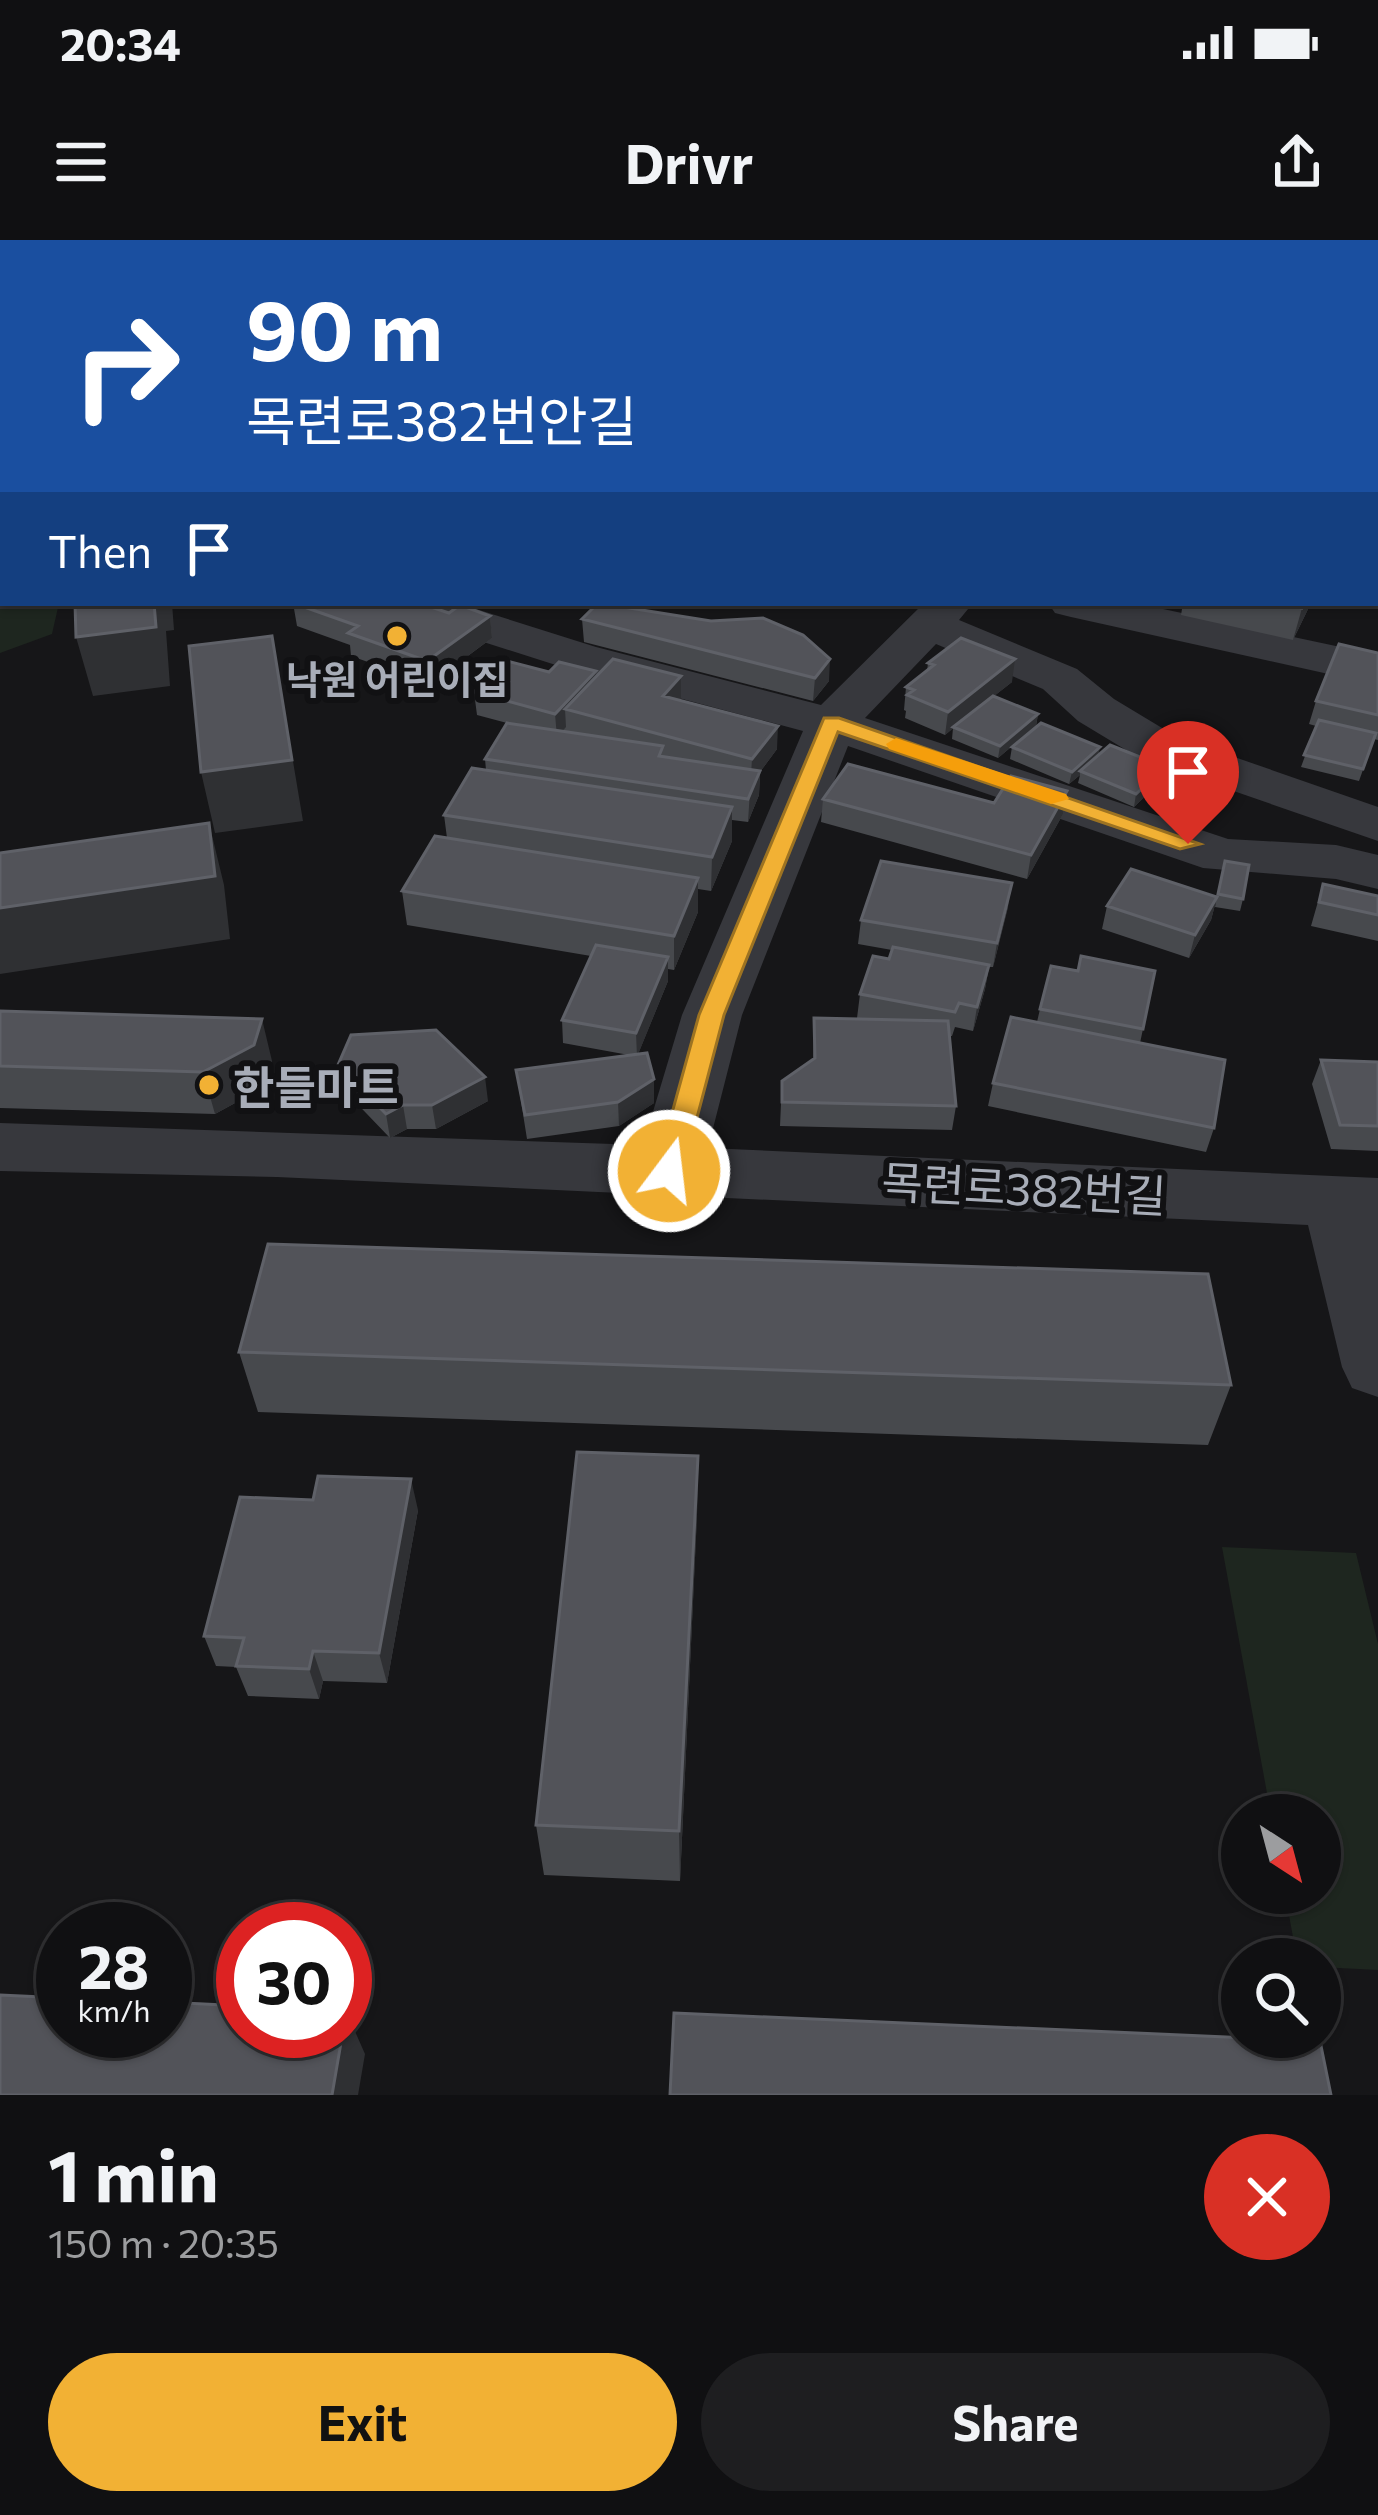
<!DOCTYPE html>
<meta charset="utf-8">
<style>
body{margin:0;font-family:Commissioner,"Noto Sans KR",sans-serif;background:#1e1e20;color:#f1f3f6;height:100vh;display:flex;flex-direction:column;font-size:45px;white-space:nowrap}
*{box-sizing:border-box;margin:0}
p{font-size:39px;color:#9c9d9f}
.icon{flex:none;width:66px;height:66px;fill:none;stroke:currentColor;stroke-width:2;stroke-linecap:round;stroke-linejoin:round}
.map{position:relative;height:1855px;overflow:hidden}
.sheet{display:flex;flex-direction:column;background:#101012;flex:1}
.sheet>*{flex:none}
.hud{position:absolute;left:0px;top:0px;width:1380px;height:366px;box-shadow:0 3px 9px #0004,0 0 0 3px #303032;background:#1a4fa0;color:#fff;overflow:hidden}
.needle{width:78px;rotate:144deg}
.buttons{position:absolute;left:1221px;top:1554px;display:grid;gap:24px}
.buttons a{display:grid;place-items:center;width:120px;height:120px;border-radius:50%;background:#101012;box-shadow:0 3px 9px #0004,0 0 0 3px #303032;font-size:60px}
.speed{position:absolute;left:36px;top:1662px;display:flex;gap:24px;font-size:60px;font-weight:700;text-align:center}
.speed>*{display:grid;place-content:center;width:156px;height:156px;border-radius:50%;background:#101012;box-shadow:0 3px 9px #0004,0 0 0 3px #303032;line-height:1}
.speed small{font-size:30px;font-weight:400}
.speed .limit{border:18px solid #d22;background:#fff;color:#111}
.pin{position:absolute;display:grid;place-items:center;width:102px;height:102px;color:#fff;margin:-123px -51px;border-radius:50% 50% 50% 0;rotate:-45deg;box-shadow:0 0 12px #0007}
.pin .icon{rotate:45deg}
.me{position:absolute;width:132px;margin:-66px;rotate:15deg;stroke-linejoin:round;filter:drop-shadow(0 0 9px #0008)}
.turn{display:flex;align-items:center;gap:42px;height:252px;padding:0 48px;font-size:54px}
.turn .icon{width:156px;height:156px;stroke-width:2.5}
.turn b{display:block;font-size:84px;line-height:102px}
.then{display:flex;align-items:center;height:114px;padding:0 48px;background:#0003;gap:24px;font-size:45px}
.round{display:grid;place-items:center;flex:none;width:126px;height:126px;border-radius:63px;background:#1e1e20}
.summary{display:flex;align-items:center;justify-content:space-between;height:204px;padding:0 48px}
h1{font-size:72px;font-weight:700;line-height:90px}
.action{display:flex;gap:24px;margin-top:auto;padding:24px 48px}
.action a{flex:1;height:138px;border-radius:72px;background:#f2b134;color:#111;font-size:48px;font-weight:700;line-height:138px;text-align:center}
.action a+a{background:#1e1e20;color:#f1f3f6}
.status{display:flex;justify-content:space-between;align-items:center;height:84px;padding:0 60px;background:#101012;direction:ltr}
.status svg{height:33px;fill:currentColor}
header{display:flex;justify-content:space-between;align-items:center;height:156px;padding:0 48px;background:#101012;font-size:54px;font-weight:700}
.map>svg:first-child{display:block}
.green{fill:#1e261f}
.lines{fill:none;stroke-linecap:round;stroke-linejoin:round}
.minor{fill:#37383d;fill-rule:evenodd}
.rail-casing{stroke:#4a4c52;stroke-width:8}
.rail{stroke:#111113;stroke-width:4.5;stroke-dasharray:15;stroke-linecap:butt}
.wall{fill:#47494d}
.shaded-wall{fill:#2f3033}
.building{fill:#525359;stroke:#5f6168;stroke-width:3}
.route{fill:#f2b134;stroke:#9d7322;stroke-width:3}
.slow{fill:#f59e0b}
.poi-dot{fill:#f2b134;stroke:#111113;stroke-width:4.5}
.labels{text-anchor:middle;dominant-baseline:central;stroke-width:12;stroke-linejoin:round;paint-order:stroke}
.far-poi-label{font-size:39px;font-weight:bold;fill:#a8adb8;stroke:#111113}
.poi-label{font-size:45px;font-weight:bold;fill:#a8adb8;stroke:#111113;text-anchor:start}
.street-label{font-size:45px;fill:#a8adb8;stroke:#111113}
</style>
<div class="status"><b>20:34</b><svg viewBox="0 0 49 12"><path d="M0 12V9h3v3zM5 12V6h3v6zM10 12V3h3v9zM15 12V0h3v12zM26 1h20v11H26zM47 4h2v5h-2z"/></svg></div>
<header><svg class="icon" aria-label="menu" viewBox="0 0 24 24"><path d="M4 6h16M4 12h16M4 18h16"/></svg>Drivr<svg class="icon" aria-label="share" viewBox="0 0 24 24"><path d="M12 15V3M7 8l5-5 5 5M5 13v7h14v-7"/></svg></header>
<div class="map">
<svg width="1378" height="1855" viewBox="0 0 1378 1855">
<rect width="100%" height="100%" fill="#161618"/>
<path class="green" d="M0,269L3,363H59L52,394L0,413Z
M1222,1307L1356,1313L1378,1404V1730L1320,1727V1719H1297L1285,1653H1320V1575H1271Z"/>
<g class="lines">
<path class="minor" d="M592,0H631L590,3Z
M1377,129H1378V153H1377Z
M0,184H3V208H0Z
M0,249L3,250V276L0,275Z
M386,363H457L596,407L821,465L924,363H973L959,380L1077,429L1114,459L1177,497L1378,567V601L1141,519L1078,481L1043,449L936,404L865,478L1228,599L1336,605L1378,615V649L1336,639L1203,628L848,506L742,775L708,908L1378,938V1157L1352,1148L1342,1127L1308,985L277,937L0,931V883L643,905L682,775L803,491L562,427L393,373Z
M1048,363H1135L1378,415V445L1071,377L1055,373Z"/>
<g class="rail-casing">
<path id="rail" d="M541,3L547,0"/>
</g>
<use href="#rail" class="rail"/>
</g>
<path class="wall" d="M1340,0H1378V14L1377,3H1339Z
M293,363L490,376L492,398L430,444L351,416L350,405L297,386Z
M1149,363H1176L1173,368Z
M1183,363H1311L1293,400L1181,375Z
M582,379L829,441L813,461L584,402Z
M1378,413V500L1374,499L1359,541L1301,527L1316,486L1309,484L1316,461Z
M928,423L1012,442L994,456L1038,474L1036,486L998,518L952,499L953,488L945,495L905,478L906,471L904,470L906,447L927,431Z
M549,432L596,436L681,459L680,461L777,509L760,532L759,555L748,582L732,580V601L711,651L698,649V672L674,730L668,729V741L638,814L654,839V863L619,886L527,899L516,830L629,815L563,803L562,780L591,716L407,685L402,651L447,598L444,575L486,530L485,519L507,483L477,475L474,452Z
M1012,507L1099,515L1162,540L1134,567L1078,543L1080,535L1069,544L1010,519Z
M1067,551L1063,574L1027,639L821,582L823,559L994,563Z
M1225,621L1243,659L1240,671L1215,667L1216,661L1211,680L1189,718L1102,689L1107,666L1217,657Z
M1323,644L1378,656V701L1311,686Z
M1008,667L993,727H989L985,749L973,791L955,787L952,796H949L956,866L952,890L780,886L782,841L813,819L814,778L867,780L857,778L860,754L889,719L892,710L858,704L861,680Z
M1040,769L1143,789L1140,803L1214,888L1206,912L988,866L993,843L1037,782Z
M0,771L272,821L264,847L215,874L0,868Z
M1321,820L1378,822V911L1331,909L1312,844Z
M338,825L488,861L436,889H407L390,898L343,849Z
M239,1112L1231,1145L1208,1205L258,1172Z
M698,1216L697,1275L680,1641L544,1635L536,1585Z
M418,1270L387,1443L323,1441L319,1459L248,1456L236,1427L216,1426L204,1396Z"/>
<path class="shaded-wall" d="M22,0H89L84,3H17Z
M253,0H288L283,3H248Z
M3,10V34L0,33V12Z
M154,363H172L174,390L166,391L170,446L93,456L76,397Z
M1305,363H1311L1293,400L1302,368Z
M490,376L492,398L430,444L427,421Z
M272,396L303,581L215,593L201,532Z
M830,419L829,441L813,461L815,438Z
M1015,419L1012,442L945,495L948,472Z
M596,431L597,454L565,469L566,487L557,497L555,474Z
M681,436V459L664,479L663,456Z
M1038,474L1036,486L998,518L1000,506Z
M778,486L777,509L760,532L759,555L748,582L752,519Z
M1100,507L1098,519L1080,531V535L1069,544L1072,532Z
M1165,527L1162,540L1134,567L1136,554Z
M1067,551L1063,574L1027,639L1031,615Z
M732,567V601L711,651L712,617Z
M209,583L224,645L230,699L0,734V668Z
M698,638V672L674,730V696Z
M1012,643L1008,667L993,727L997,703Z
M1217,657L1211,680L1189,718L1195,695Z
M668,717V741L637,817L636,793Z
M989,725L985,749L973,791L977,767Z
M262,779L272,821L264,847L215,874L203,832Z
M485,837L488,861L436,889L432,865Z
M654,839V863L619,886L618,862Z
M403,865L407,889L390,898L386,874Z
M698,1216L697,1275L680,1641L679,1591Z
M411,1239L418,1270L387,1443L379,1413Z
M313,1411L323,1441L319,1459L309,1429Z
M346,1771L365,1814L358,1855H332L343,1791H345Z"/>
<path class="building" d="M0,0H22L17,3H3V10L0,12Z
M62,0H100L115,3H56Z
M175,0H202L197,3H169Z
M210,0H253L248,3H226Z
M1026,0H1095L1092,3H1023Z
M75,363H154L156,387L76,397Z
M293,363H419L449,373L460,365L490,376L427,421L348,393L358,386Z
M598,363L711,381L763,378L803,395L830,419L815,438L582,379Z
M1278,363H1305L1302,368Z
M272,396L292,520L201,532L189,406Z
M961,398L1015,419L948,472L907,455L914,450L906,447L934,425L928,423Z
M1339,404L1378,413V475L1316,461Z
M613,419L681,436L663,456L778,486L752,519L565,469Z
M507,421L549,432L559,422L596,431L555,474L474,452Z
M993,456L1038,474L1000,506L953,487Z
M1319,480L1376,493L1363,529L1304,515Z
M507,483L663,506L659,516L760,531L748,559L485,519Z
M1041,483L1100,507L1072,532L1012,507Z
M1110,505L1165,527L1136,554L1080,531Z
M848,524L994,563L1011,536L1067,551L1031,615L823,559Z
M472,528L732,567L712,617L444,575Z
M209,583L215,636L0,668V613Z
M435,596L698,638L674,696L402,651Z
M881,621L1012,643L997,703L861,680Z
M1225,621L1249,625L1243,659L1218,654Z
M1131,629L1217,657L1195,695L1107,666Z
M1323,644L1378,656V675L1319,662Z
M596,705L668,717L636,793L562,780Z
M893,707L989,725L977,767L959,763L955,772L860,754L873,716L889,719Z
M1081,716L1155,731L1143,789L1040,769L1051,726L1078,731Z
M0,771L262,779L254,805L203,832L0,826Z
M1011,777L1225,820L1214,888L993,843Z
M814,778L948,781L956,866L782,862V841L815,818Z
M436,790L485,837L432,865H403L386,874L338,825L351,795Z
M647,813L654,839L618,862L525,875L516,830Z
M1321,820L1378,822V886L1340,885Z
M268,1004L1208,1034L1231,1145L239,1112Z
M577,1212L698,1216L679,1591L536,1585Z
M318,1236L411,1239L379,1413L313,1411L309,1429L236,1426L244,1398L204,1396L240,1257L313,1260Z
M0,1755L63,1758V1791H165V1762L243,1766V1791H343L332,1855H0Z
M674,1773L1320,1801L1331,1855H670Z"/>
<path class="route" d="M824,478H839L1200,604L1180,609L838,492L724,775L683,931L679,938H660L656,931L699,775Z"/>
<path class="slow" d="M896,498L1066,554L1069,559L1051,564L889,509L886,504Z"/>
<g class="poi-dot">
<circle cx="397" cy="396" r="12"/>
<circle cx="209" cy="845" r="12"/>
</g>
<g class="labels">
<g class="far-poi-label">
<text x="397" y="438">낙원 어린이집</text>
</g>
<g class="poi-label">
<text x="233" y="845">한들마트</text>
</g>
<g class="street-label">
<text transform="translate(1024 947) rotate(3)">목련로382번길</text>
</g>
</g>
</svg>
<div class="buttons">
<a><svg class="needle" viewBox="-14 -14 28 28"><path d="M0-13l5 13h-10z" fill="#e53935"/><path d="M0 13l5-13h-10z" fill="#9c9d9f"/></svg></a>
<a><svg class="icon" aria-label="search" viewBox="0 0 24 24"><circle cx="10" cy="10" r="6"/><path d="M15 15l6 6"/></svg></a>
</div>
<div class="speed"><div>28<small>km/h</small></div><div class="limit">30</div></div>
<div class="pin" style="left:1188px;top:604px;background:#d93025"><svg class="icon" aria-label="arrive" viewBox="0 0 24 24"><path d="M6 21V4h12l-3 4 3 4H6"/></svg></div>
<svg class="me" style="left:669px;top:931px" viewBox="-20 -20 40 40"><circle r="17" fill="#f2b134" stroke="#fff" stroke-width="3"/><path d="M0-11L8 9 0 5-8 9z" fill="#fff"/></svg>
<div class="hud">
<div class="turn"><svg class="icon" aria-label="right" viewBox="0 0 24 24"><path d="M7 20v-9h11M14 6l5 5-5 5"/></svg><div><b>90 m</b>목련로382번안길</div></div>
<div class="then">Then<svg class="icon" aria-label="arrive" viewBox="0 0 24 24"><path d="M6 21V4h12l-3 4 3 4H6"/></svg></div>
</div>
</div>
<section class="sheet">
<div class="summary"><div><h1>1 min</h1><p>150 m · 20:35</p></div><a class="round" style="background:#d93025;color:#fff"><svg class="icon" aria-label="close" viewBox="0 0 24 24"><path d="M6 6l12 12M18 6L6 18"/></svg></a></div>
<div class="action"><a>Exit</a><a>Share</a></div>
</section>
